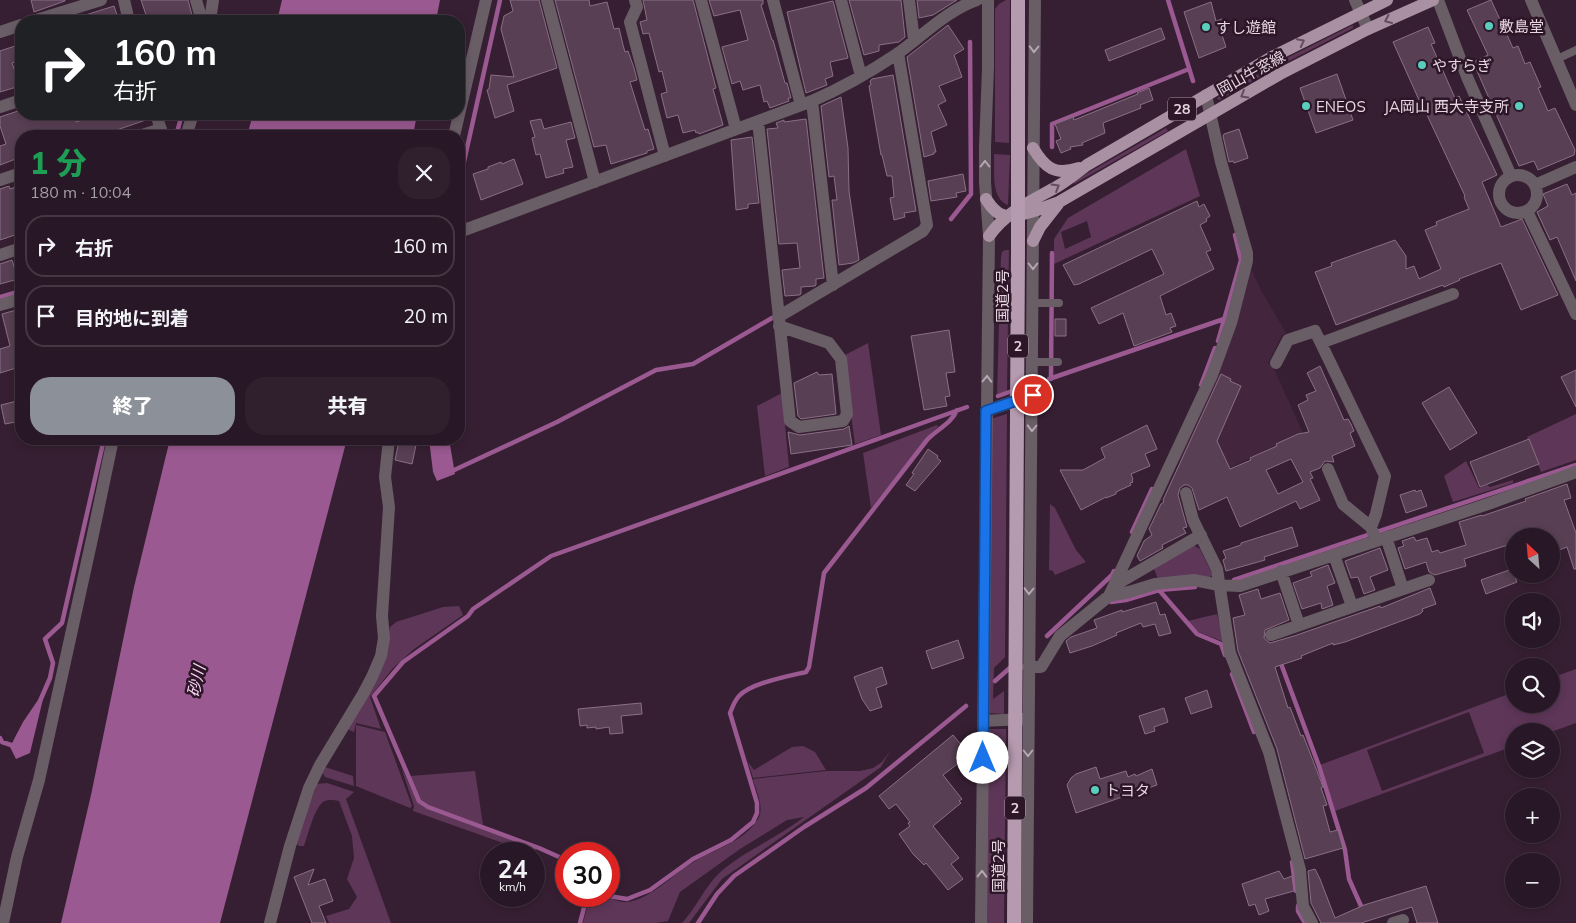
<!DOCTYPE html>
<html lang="ja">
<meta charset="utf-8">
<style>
body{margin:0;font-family:Mulish,"Noto Sans JP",sans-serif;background:#30202e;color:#f1f3f6;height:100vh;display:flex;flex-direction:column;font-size:19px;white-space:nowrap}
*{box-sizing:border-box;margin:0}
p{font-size:16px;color:#a59fa7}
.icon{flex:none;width:28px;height:28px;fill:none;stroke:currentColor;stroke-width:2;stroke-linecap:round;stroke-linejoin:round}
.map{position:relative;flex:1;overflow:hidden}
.sheet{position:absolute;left:15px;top:130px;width:450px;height:315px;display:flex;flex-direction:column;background:#281726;border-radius:20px;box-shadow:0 2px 8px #0003,0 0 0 1px #443643}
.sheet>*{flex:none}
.top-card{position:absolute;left:15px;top:15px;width:450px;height:105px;border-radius:20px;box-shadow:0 2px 8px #0003,0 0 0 1px #443643;background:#202124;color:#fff;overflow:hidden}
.needle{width:32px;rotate:334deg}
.fabs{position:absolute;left:1505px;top:528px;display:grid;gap:10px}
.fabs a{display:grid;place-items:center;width:55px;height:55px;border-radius:50%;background:#281726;box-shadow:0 2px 8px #0003,0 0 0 1px #443643;font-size:25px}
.speed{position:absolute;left:480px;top:842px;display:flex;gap:10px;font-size:25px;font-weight:700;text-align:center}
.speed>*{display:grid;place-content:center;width:65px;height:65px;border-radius:50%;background:#281726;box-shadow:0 2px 8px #0003,0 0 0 1px #443643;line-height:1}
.speed small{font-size:12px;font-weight:400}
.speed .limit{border:8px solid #d22;background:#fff;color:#111}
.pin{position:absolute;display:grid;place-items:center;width:42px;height:42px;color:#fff;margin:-21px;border:2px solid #fff;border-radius:50%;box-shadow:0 1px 5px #0007}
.me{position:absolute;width:55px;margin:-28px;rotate:0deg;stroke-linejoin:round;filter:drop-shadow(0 0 4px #0008)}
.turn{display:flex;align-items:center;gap:18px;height:105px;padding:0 15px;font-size:22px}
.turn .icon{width:65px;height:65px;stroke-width:2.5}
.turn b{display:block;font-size:35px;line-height:42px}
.round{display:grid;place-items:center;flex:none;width:52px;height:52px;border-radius:20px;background:#30202e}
.summary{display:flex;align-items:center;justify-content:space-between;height:85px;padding:0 15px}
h1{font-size:30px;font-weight:800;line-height:38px;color:#1e9e55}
.primary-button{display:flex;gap:10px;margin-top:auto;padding:10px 15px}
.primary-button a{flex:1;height:58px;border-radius:20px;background:#8c9099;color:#fff;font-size:20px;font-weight:800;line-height:58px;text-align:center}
.primary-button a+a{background:#30202e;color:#f1f3f6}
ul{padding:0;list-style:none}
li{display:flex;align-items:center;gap:15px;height:62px;margin:0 10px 8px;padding:0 5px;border:2px solid #443643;border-radius:20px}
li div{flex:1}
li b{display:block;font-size:19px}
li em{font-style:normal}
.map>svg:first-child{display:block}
.built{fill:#43263e}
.green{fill:#5e3658;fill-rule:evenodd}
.water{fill:#9a5990}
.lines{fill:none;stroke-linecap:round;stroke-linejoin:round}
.stream{stroke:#9a5990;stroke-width:4.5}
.building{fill:#583f54;stroke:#8a6f85;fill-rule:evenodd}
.service{stroke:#695d66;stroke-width:8}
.minor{stroke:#695d66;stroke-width:12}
.primary{stroke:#a990a3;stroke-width:12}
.trunk-bridge{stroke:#b69ab0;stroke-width:14}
.oneway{stroke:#644d5f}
.oneway2{stroke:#b5a6b1}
.route-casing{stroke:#114b97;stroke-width:12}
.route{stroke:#1a73e8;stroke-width:9}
.poi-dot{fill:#59cebe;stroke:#2c1628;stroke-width:2}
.labels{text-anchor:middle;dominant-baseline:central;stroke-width:5;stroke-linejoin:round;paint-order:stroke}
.shield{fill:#2c1628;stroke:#af9dab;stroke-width:1}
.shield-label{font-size:14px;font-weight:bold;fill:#e7d7e3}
.poi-label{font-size:15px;fill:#e7d7e3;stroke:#2c1628;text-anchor:start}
.street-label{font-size:15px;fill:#e7d7e3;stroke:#2c1628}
.water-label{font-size:16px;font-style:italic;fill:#f8d3f1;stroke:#2c1628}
</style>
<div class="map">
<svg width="1576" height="923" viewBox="0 0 1576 923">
<rect width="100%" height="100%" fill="#361f32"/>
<path class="built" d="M1250,267L1262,292L1286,333L1282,335L1268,363L1274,369L1303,433L1210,477L1179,460Z"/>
<path class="green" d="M1006,0H1010L1009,143L995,142V9L999,4Z
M1353,25V28L1277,67L1219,100L1217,98L1275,64Z
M1166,128L1168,131L1074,184V181Z
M1186,149L1200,196L1054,264V239L1068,218ZM1087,221L1091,237L1065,249L1061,232Z
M994,154L1010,155L1008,205C990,198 995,170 994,154Z
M1005,250H1009L1007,391L997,394L1001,257L1002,252Z
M868,343L881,435L855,444L843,356Z
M782,393L789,467L765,476L757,406Z
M1007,414L1005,657L994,668L993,699L1004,691V714L988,713L990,419Z
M1576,414V460L1541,472L1527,437Z
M937,425L938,427L932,432L871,508L863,453Z
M1466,461L1479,488L1487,485L1490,487L1513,480V483L1453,502L1444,476Z
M1050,504L1055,508L1076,550L1086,562L1055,575L1053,571L1049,570Z
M1193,545L1200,549L1213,575L1210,577L1158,579L1154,569Z
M459,606L463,615L414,649L393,668L370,697L381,729L356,723L354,732L347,729L387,641L390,627L396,622L443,607Z
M1217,614L1224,642L1196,631L1188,621Z
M1576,669V723L1551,732L1514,731V746L1335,811L1320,765L1514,692V704H1551V678ZM1469,712L1484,753L1382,791L1367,750Z
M356,725L385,732L412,806L410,808L356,786Z
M988,729H1006L1004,923H986Z
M803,746L815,752L826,770L753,778L748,762L754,770L792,747Z
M890,751L881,767L722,879L689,923H682C698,906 706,883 725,868C749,849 780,836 804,817L787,820L740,849L680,892L668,921L656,923H583L590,896C595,896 601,896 605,897C612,898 620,903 627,902C650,900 673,874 692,863C714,849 743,843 758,819C765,808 756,791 753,779L826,771H860L873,768L882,762Z
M325,767L353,776L354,786L325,777L322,772Z
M401,767L417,801L427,808L536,848L534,854L413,811L414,806Z
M475,771L483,825L429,806L420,799L410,776Z
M327,783L354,792L346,799L391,923H329L326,916L349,909L357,897L347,879L354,858L352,836L339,801C334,800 327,799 323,802C314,809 308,835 304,846H299L296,843L317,784Z"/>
<path class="water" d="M282,0H440L436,21H277Z
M253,114H417L413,136H247Z
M170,439H347L220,923H61L91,795L134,587Z
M429,439H449L455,474L437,481L433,472Z
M43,696V699L30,753L16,759L10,747L23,722L40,697Z"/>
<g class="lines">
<path class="stream" d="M1168,0L1193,81
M176,136L182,114
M1052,147V124L1189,69
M459,184L500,0
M951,219L971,194L970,42
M0,297L21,291
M1218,341L1241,260L1235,235
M1049,379L1224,319
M1051,379L1052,253
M1201,385L1215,348
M998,396L1015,390
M450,472L557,422L656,370L693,364L772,318
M1132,532L1152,489
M1234,580L1576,465
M1159,590L1197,634L1221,644L1225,655
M1111,602L1126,600L1159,590L1195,587
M1047,636L1112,575L1114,571
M1280,661L1319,766L1345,850L1349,879L1361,906
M1232,674L1254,732
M995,681L1012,666
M40,701L50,678L53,663L45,639L62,623L104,439
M0,738L2,742L14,746
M566,860L539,848L428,807L419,801L374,696L403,662L468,616L473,609L551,556L967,407
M1292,862L1296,891
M609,896L627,899L650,890L693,859L731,840L753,822L757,813V803L730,713C732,708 735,700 739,696C751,683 789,676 806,672L809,667L824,573L927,440C936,430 952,423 957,410
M1298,906V911L1305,923
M580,923L587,896
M698,923L717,894L734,876L804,827L866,788L966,706"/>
</g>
<path class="building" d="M31,0H65V1L34,12Z
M141,0H188L193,19L185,21H148Z
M510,0H539L557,68L507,85L514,111L495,118L487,90L489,89L491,75L514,77L501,29L504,16L513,11Z
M555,0H589L590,6L607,2L614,29L619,28L623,45L625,52L628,51L634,68L637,80L630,82L645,130L648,129L654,149L647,151V153L611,164L606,145L594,147Z
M643,0H693L716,88L713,89L723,125L699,134L698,132L696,133L695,130L683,133L678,115L667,118L661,94L667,92L662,71L659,72L649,33L643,34L640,22L647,20Z
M709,0H763V4L761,5L772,40H773L785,83H787L791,98H788L789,101L770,108L767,101L764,102L760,85L743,90L740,81L732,84L722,47L748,40L740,10L714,16Z
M849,0H901L905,37L899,42L879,45V51L864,55Z
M917,0H957L933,15L919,18Z
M1491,0L1513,48L1518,46L1525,64L1530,62L1541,87L1538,88L1548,111L1555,108L1575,150L1574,155L1538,170L1534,161L1519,166L1473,62L1488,55L1467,10Z
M833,1L848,58L830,62L833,76L825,79L827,85L806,93L787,12Z
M1211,2L1216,21L1222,19L1226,34L1222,35L1226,47L1199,58L1184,12Z
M114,6L119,21H74L73,19Z
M948,25L964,49L954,55L962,77L939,86L946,101L938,105L947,125L931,132L936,152H934V154L924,157L907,57Z
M1428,27L1435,43L1431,44L1455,98L1459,96L1497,175L1482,182L1501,227L1522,219L1558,295L1521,310L1501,263L1459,279L1460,280L1444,287L1443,285L1336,325L1315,272L1332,266L1331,263L1395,240L1406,256V269L1414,266L1419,279L1441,269L1425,230L1437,225L1436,222L1469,209L1464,197L1465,196L1420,100H1419L1393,42Z
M1161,28L1165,39L1109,61L1105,50Z
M21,44V60L12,63L20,86L0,92V51Z
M1337,74L1353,120L1316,133L1300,88Z
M893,75L916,211L904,213L905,217L894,220L890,198L894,197L892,176H887L882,155H881L869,86L871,85L870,81L872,79Z
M1149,88L1153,100L1140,105L1141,108L1103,123L1105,133L1082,143L1083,145L1070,147L1071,149L1061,153L1056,141L1061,139L1055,124L1073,117L1074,120L1138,94L1137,93Z
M841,97L848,148L849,191L859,260L853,263L839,265L832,200H837L834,176L829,177L821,106Z
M21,110V114H73L76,122L101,114H148L149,119L99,136H21V157L0,165V146L6,144L0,126V117Z
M541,119L544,129L571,122L575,138L566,140L573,167L563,169L564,173L546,178L540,154L536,155L532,138L535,137L530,121Z
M806,119L824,278L816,279V285L815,286L801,287V294L799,295L785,296L782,270L800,268L797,243L779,244L767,129L778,128L776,123L784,120V122Z
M1239,129L1248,158L1234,163L1233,161L1229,162L1223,136L1224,134Z
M752,137L759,203L748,204V208L736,210L731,140Z
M514,159L523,184L481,200L473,174L488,169V167L501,162L502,164Z
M963,174L966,191L956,193L957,197L931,201L928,181Z
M1567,184L1572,195L1576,193V281L1557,237L1550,240L1537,212L1548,206L1543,194Z
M21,185V233L0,240V189L9,186L10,189Z
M1197,201L1199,207L1204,204L1210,216L1206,219L1207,221L1200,225L1211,250L1206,252L1214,269L1160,296L1166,315L1171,313L1176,326L1170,328L1172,332L1134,346L1123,313L1099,324L1091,308L1164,274L1152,249L1079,284L1074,285L1063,265Z
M12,260L18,279L0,284V264Z
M20,309L21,316V372H18L16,368L0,373V349L10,346L2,314Z
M1055,319H1066V336H1055Z
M949,330L955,372L946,373L950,396L945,397L947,406L924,410L911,336Z
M1320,366L1344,420L1348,419L1351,424L1354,431L1350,433L1355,446L1332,456L1334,462L1325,461L1320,468L1310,472L1313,478L1310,479L1320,500L1300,509L1296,501L1240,527L1227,497L1199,510L1192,488L1188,485H1184L1180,488L1178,495L1187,527L1183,528L1186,533L1162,545L1163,548L1140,561L1137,556L1144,541L1152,535L1149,529L1161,504L1164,502L1163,500L1221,374L1231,379L1230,381L1241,386L1217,441L1230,469L1251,460L1250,458L1277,446L1276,444L1298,434L1309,432L1298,405L1308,400L1306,395L1316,391L1307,373ZM1291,459L1303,482L1278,494L1266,470Z
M1576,370V407L1561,377Z
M817,372L819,375L832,374L836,414L801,419L798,416L794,383Z
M1449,387L1477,433L1450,450L1422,403Z
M21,400V421L5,424L1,405Z
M1147,425L1157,449L1145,454L1150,466L1131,474L1133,479L1132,480L1133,482L1130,483L1131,485L1116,492V494L1106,498V497L1081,510L1060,470H1083L1105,458L1101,448Z
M849,426L852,445L791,454L788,432L800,435L844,429Z
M1529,439L1539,464L1480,487L1470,462Z
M399,441L416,445L412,464L395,460Z
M928,449L938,456L937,458L941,461L915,491L906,485L914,474L912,473Z
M1567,484L1571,498L1564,500L1576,533V569H1574L1567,547L1551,553V536H1514V543L1464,559L1466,566L1435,575L1429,572L1426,562L1405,569L1398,548L1404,546L1402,541L1414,537L1416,541L1427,538L1432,552L1438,550L1440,553L1466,545L1459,522L1482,515V516L1526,501L1525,499Z
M1415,490L1416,492L1421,490L1427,506L1406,513L1400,495Z
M1292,527L1298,546L1264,557L1265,560L1226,571L1223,560L1226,558L1223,551L1241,545V543Z
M1380,548L1388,570L1370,577L1375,590L1364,594L1358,577L1351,578L1345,561Z
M1328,565L1335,583L1327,586L1333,605L1322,609L1321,603L1302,609L1293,583L1312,576L1310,572Z
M1512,569L1517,582L1486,594L1481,580Z
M1430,588L1436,604L1422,609L1423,611L1420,614L1345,642L1333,645V643L1301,656L1302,658L1275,667L1288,708L1290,707L1301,736L1303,735L1322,784L1323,787L1321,788L1327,805L1323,806L1330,832L1338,830L1343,848L1305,859L1277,749L1238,651L1233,618L1245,615L1239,595L1258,589L1261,599L1280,593L1289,620L1265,630L1264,638L1270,643L1294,636L1380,606L1381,608Z
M1156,602L1160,615L1165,614L1171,633L1159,636L1155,624L1143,627L1141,623L1116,633L1117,635L1092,646L1070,653L1066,641L1071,637L1097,628L1094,620L1122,610V612Z
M958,640L964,658L932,669L926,651Z
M882,667L887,684L876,688L882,707L870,711L862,699L854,677Z
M1207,690L1212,707L1191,714L1185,698Z
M641,703L642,714L621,716L623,733L610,734L609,727L596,729V727L587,728V725L580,726L578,709Z
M1164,708L1168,722L1154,727L1155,731L1145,734L1139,716Z
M953,735L964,748L961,750L963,753L956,758L960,762L943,775L962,799L959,801L961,803L933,826L959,858L951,864L963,879L948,890L926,863L924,865L913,854L899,834L910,826L908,823L910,822L896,804L889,809L879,796Z
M1096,767L1100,779L1126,771L1128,777L1135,774L1136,776L1152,769L1157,785L1076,813L1067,785L1071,778L1076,774Z
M314,869L308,885L325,879L333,901L319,906L326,923H312L294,877Z
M1315,869L1320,879L1335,918L1364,905L1426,886L1438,923H1417L1412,907L1361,923H1321L1311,903L1308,871Z
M1279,871L1284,879L1292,876L1294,891L1265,899L1269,911L1259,915L1255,904L1249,906L1242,884Z"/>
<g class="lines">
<path class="service" d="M1557,59L1576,50
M1033,303H1059
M1033,362H1058"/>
<path class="minor" d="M124,0L129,21
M196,0L202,21
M547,0L595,182
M635,0L637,7L630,22L665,156
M701,0L736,129
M773,0L801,105
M841,0L861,76
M909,0L914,40
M1355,0L1368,29
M1438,0L1467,77L1511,176
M1531,0L1576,105
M33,21L101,0
M210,21L213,0
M0,32L21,25
M812,101L833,285
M0,107L21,100
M156,114L163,136
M758,121L790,421L799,427L843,421L847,414L841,359L829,343L779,326
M139,136L161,129
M186,136L193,114
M454,136L486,0
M1499 194a19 19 0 1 1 38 0a19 19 0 1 1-38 0Z
M0,180L21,173
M1535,185L1576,167
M1527,211L1576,314
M459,232L812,101C842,88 870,72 897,54C921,37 949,9 977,0
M0,255L21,248
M0,305L21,299
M778,317L923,231L927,225L898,53
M1321,343L1453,294
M1276,363L1288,340L1315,331L1385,476L1376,514L1371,527L1376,541
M986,411L1026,397
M1328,469L1343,504L1371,527
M1186,493L1193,520L1217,569L1230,653L1269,752L1300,870L1303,906L1312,923
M1386,537L1403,589
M1334,555L1352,606
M1281,571L1299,625
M1115,585L1201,535
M1109,596L1212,375L1231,323L1247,261V253L1221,162L1206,95
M1271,635L1429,580
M1028,667H1041L1060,636L1109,596L1129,592L1155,584L1194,580L1219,585L1240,586L1488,504L1576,472
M983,721L1023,719
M3,923L17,857L39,780L92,539L113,439
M270,923L290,846L309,788L320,765L363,694L372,677L381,656L384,638L382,616L389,507L385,477L389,439
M981,923L989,236L985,182V147L988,68V0
M1027,923L1035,0
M1393,923L1403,920"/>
<path class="primary" d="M1033,148C1045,168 1055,176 1079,168
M986,199C990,205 995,213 1003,215C1017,219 1046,207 1059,202L1280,74L1368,29L1433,0
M989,236C1008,210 1032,201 1058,186C1068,180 1078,172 1087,165L1272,57L1387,0
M1033,241L1040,227L1058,204"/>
<path class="trunk-bridge" d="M1014,923L1018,249V0"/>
</g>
<defs><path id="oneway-chevron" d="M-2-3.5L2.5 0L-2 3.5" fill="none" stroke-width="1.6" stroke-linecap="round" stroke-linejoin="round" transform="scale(1.25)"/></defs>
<g class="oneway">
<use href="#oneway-chevron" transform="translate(1388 20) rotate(156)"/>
<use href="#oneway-chevron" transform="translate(1301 42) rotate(-27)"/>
<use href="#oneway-chevron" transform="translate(1244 95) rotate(150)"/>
<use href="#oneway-chevron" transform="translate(1056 187) rotate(-31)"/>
</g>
<g class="oneway2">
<use href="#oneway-chevron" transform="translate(1034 49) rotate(91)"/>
<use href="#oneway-chevron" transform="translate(985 164) rotate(-90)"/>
<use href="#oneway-chevron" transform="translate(1033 266) rotate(90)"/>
<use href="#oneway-chevron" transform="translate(987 379) rotate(-89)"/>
<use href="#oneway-chevron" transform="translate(1032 428) rotate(91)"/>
<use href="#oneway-chevron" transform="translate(1029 591) rotate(91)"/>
<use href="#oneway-chevron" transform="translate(1028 753) rotate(90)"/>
<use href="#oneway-chevron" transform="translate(982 874) rotate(-89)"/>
</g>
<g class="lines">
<g class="route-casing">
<path id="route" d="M983,758L986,411L1033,395"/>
</g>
<use href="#route" class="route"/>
</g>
<g class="poi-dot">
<circle cx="1489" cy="26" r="5"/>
<circle cx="1206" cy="27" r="5"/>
<circle cx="1422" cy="65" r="5"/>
<circle cx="1306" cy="106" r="5"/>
<circle cx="1519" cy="106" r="5"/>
<circle cx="1095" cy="790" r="5"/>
</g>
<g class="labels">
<g class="shield">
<rect x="1168" y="97.5" width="28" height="23" rx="4"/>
<rect x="1008" y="334.5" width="20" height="23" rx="4"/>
<rect x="1005" y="796.5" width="20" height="23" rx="4"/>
</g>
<g class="shield-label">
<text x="1182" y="109">28</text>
<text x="1018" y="346">2</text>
<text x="1015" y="808">2</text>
</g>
<g class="poi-label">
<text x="1499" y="26">敷島堂</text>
<text x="1216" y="27">すし遊館</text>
<text x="1432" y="65">やすらぎ</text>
<text x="1316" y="106">ENEOS</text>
<text x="1509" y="106" text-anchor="end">JA岡山 西大寺支所</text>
<text x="1105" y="790">トヨタ</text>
</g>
<g class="street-label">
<text transform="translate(1251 73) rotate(-29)">岡山牛窓線</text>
<text transform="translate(1002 296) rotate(-90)">国道2号</text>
<text transform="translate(998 866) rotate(-90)">国道2号</text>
</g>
<g class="water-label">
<text transform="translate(196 681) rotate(-77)">砂川</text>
</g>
</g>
</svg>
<div class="fabs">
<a><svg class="needle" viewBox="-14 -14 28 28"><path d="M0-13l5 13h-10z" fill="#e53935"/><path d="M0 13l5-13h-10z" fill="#a59fa7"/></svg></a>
<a><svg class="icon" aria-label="sound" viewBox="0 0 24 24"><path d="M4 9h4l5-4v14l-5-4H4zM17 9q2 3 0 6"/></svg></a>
<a><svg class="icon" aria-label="search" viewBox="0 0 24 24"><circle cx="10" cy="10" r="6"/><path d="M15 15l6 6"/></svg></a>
<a><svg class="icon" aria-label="layers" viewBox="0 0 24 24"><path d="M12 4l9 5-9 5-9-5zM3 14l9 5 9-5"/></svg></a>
<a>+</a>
<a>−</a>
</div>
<div class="speed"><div>24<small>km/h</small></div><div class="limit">30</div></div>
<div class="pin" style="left:1033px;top:395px;background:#d93025"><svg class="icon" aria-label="arrive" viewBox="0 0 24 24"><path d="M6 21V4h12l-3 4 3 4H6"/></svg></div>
<svg class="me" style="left:983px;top:758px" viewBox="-20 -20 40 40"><circle r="19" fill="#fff"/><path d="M0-13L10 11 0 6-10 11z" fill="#1a73e8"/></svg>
<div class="top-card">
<div class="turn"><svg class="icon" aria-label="right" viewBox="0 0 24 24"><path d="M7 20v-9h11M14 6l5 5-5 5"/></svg><div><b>160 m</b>右折</div></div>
</div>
<section class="sheet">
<div class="summary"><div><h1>1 分</h1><p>180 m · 10:04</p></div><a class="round"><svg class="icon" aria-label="close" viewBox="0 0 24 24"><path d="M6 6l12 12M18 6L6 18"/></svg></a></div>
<ul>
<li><svg class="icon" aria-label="right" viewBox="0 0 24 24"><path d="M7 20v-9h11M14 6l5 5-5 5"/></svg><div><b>右折</b></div><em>160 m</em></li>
<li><svg class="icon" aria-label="arrive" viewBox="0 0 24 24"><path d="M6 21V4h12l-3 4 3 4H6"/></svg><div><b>目的地に到着</b></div><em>20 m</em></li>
</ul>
<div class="primary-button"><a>終了</a><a>共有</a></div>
</section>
</div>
